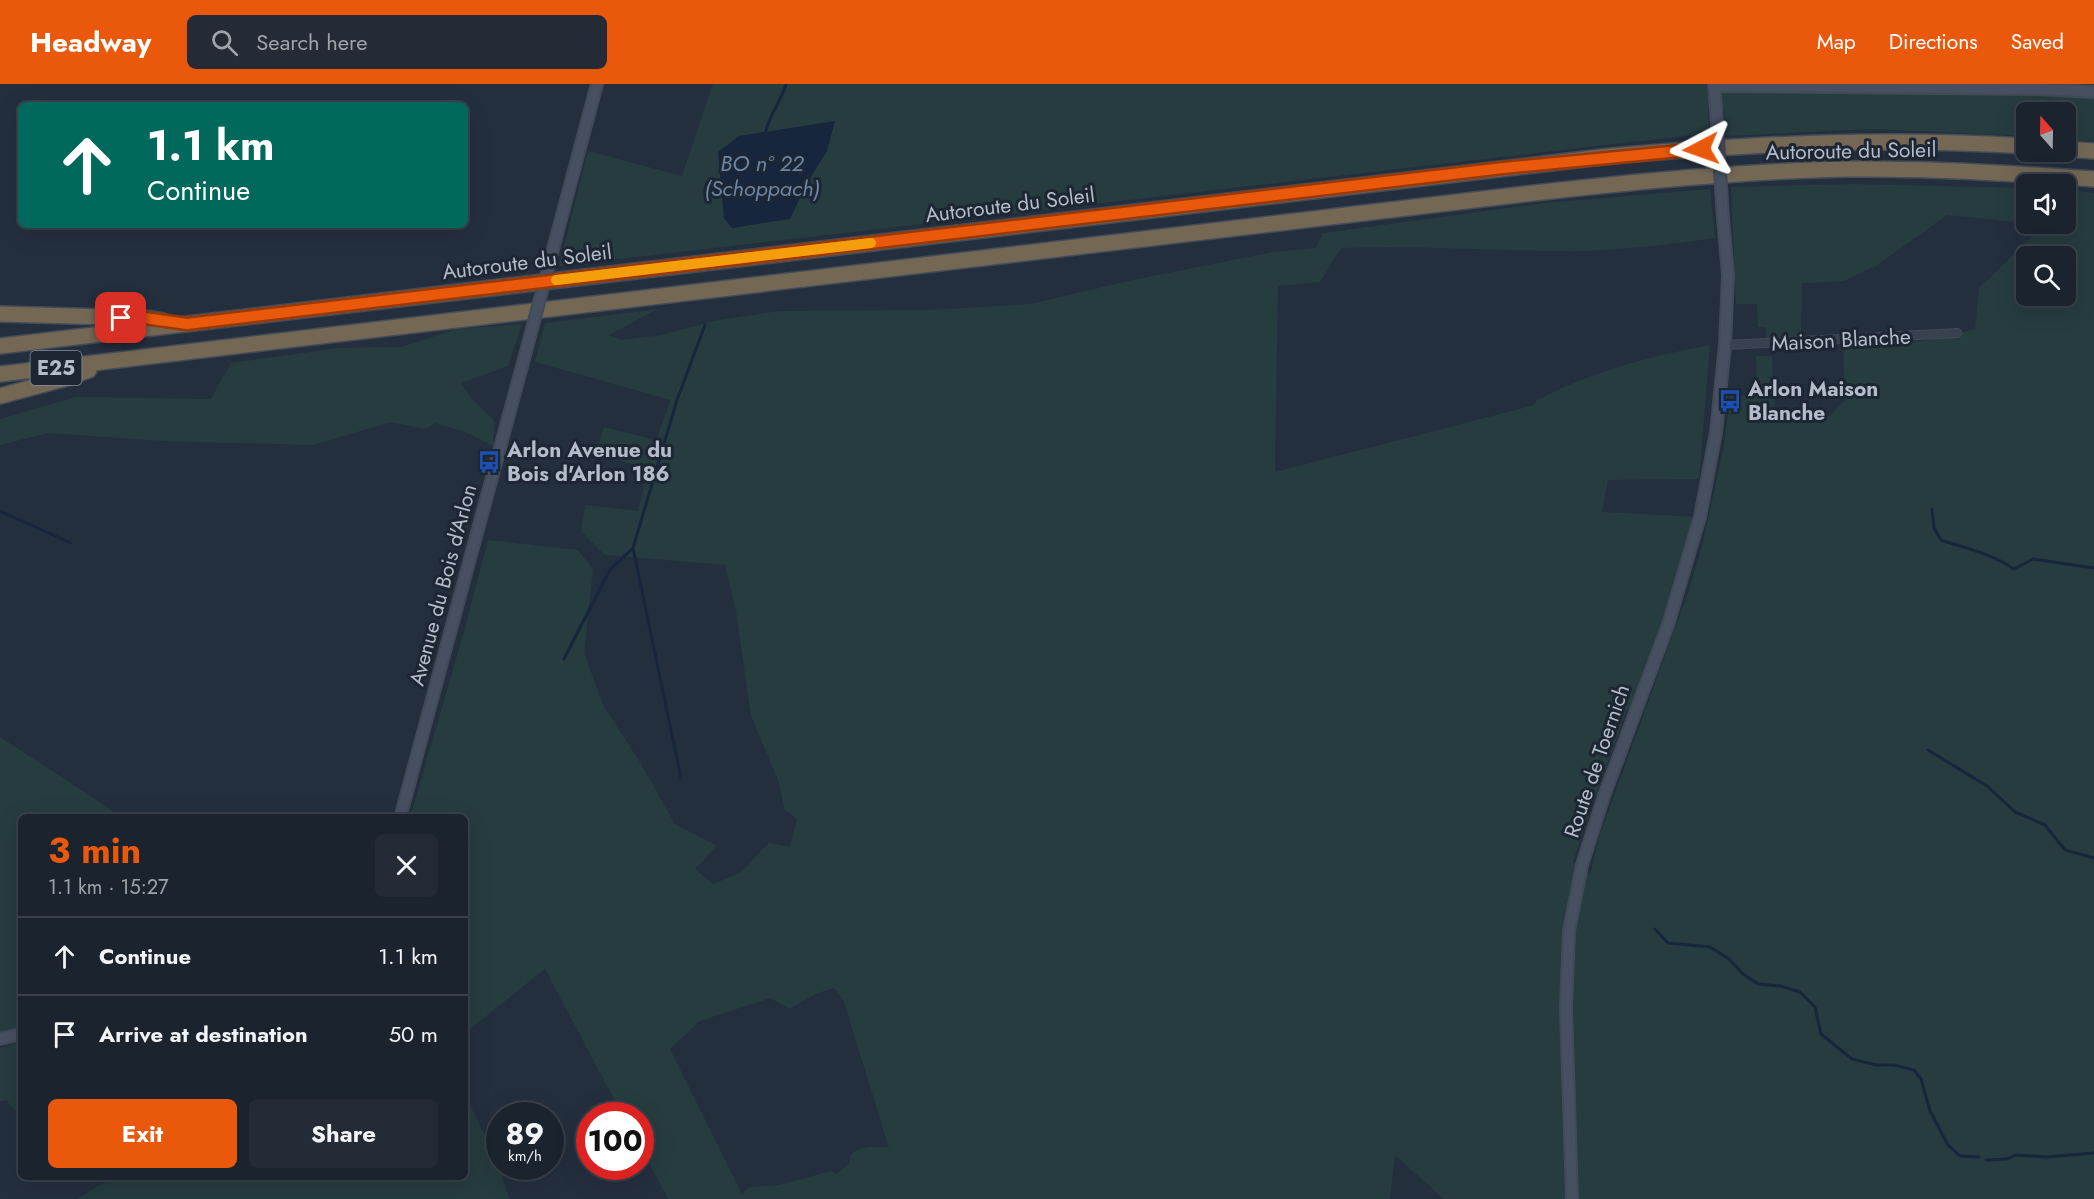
<!DOCTYPE html>
<meta charset="utf-8">
<style>
body{margin:0;font-family:Jost,sans-serif;background:#242b36;color:#f1f3f6;height:100vh;display:flex;flex-direction:column;font-size:22px;white-space:nowrap}
*{box-sizing:border-box;margin:0}
p{font-size:20px;color:#a0a4aa}
.icon{flex:none;width:33px;height:33px;fill:none;stroke:currentColor;stroke-width:2;stroke-linecap:round;stroke-linejoin:round}
.map{position:relative;flex:1;overflow:hidden}
.panel{position:absolute;left:18px;top:730px;width:450px;height:366px;display:flex;flex-direction:column;background:#1b232e;border-radius:9px;box-shadow:0 6px 24px #0002,0 0 0 2px #39404a}
.panel>*{flex:none}
.banner{position:absolute;left:18px;top:18px;width:450px;height:126px;border-radius:9px;box-shadow:0 6px 24px #0002,0 0 0 2px #39404a;background:#00695c;color:#fff;overflow:hidden}
.needle{width:39px;rotate:340deg}
.buttons{position:absolute;left:2016px;top:18px;display:grid;gap:12px}
.buttons a{display:grid;place-items:center;width:60px;height:60px;border-radius:9px;background:#1b232e;box-shadow:0 6px 24px #0002,0 0 0 2px #39404a;font-size:30px}
.speed{position:absolute;left:486px;top:1018px;display:flex;gap:12px;font-size:30px;font-weight:700;text-align:center}
.speed>*{display:grid;place-content:center;width:78px;height:78px;border-radius:50%;background:#1b232e;box-shadow:0 6px 24px #0002,0 0 0 2px #39404a;line-height:1}
.speed small{font-size:15px;font-weight:400}
.speed .limit{border:9px solid #d22;background:#fff;color:#111}
.pin{position:absolute;display:grid;place-items:center;width:51px;height:51px;color:#fff;margin:-26px;border-radius:12px;box-shadow:0 3px 9px #0006}
.me{position:absolute;width:66px;margin:-33px;rotate:266deg;stroke-linejoin:round;filter:drop-shadow(0 0 4px #0008)}
.turn{display:flex;align-items:center;gap:21px;height:126px;padding:0 30px;font-size:27px}
.turn .icon{width:78px;height:78px;stroke-width:2.5}
.turn b{display:block;font-size:42px;line-height:51px}
.round{display:grid;place-items:center;flex:none;width:63px;height:63px;border-radius:9px;background:#242b36}
.summary{display:flex;align-items:center;justify-content:space-between;height:102px;padding:0 30px}
h1{font-size:36px;font-weight:700;line-height:45px;color:#ea580c}
.button{display:flex;gap:12px;margin-top:auto;padding:12px 30px}
.button a{flex:1;height:69px;border-radius:9px;background:#ea580c;color:#fff;font-size:24px;font-weight:700;line-height:69px;text-align:center}
.button a+a{background:#242b36;color:#f1f3f6}
ul{padding:0;list-style:none}
li{display:flex;align-items:center;gap:18px;height:78px;padding:0 30px;border-top:2px solid #39404a}
li div{flex:1}
li b{display:block;font-size:22px}
li em{font-style:normal}
header{display:flex;align-items:center;gap:36px;box-sizing:border-box;height:84px;padding:0 30px;background:#ea580c;color:#fff}
header strong{font-size:28px}
nav{display:flex;gap:33px;margin-inline-start:auto;font-size:21px}
.search{width:420px;height:54px;background:#242b36;display:flex;align-items:center;gap:15px;box-sizing:border-box;padding:0 21px;border-radius:9px;color:#a0a4aa;font-size:22px}
.map>svg:first-child{display:block}
.green{fill:#263c3f;fill-rule:evenodd}
.water{fill:#17263c}
.lines{fill:none;stroke-linecap:round;stroke-linejoin:round}
.stream{stroke:#17263c;stroke-width:3}
.street-casing{stroke:#414a57;stroke-width:10}
.secondary-casing{stroke:#414a57;stroke-width:14}
.highway-casing{stroke:#434c59;stroke-width:18}
.street{stroke:#38414e;stroke-width:8}
.secondary{stroke:#465061;stroke-width:10}
.highway{stroke:#746855;stroke-width:15}
.secondary-bridge-casing{stroke:#414a57;stroke-width:14;stroke-linecap:butt}
.secondary-bridge{stroke:#465061;stroke-width:10}
.route-casing{stroke:#983908;stroke-width:15}
.route{stroke:#ea580c;stroke-width:10}
.slow{stroke:#f59e0b;stroke-width:10}
.labels{text-anchor:middle;dominant-baseline:central;stroke-width:6;stroke-linejoin:round;paint-order:stroke}
.shield{fill:#1d2633;stroke:#878f9c;stroke-width:1.5}
.shield-label{font-size:20px;font-weight:bold;fill:#b4bcc9}
.street-label{font-size:21px;fill:#b4bcc9;stroke:#1d2633}
.poi-label{font-size:21px;font-weight:bold;fill:#b4bcc9;stroke:#1d2633;text-anchor:start}
.water-label{font-size:22px;font-style:italic;fill:#6d86a8;stroke:#1d2633}
</style>
<header>
<strong>Headway</strong>
<div class="search"><svg class="icon" aria-label="search" viewBox="0 0 24 24"><circle cx="10" cy="10" r="6"/><path d="M15 15l6 6"/></svg>Search here</div>
<nav><a>Map</a><a>Directions</a><a>Saved</a></nav>
</header>
<div class="map">
<svg width="2094" height="1115" viewBox="0 0 2094 1115">
<rect width="100%" height="100%" fill="#242f3e"/>
<path class="green" d="M713,0H2094V57L2066,55V28H2026V52L1874,45L1726,52L1724,26H1708L1709,49L559,182L588,67L682,92Z
M1852,100L2026,104V139L1947,131L1876,182L1844,197L1802,199L1801,254L1767,255L1766,243H1758L1757,220H1736L1731,103Z
M1710,105L1715,154C1668,161 1622,166 1574,167C1497,167 1419,161 1341,164L1320,198L1278,202L1275,388L1535,321L1536,317C1592,287 1648,273 1710,261L1699,395L1608,396L1602,428L1700,433L1635,627L1627,625L1573,777L1590,791L1600,750L1689,506L1702,462L1724,362L1730,312L1757,311L1756,272H1772L1775,335L1830,332L1845,316L1843,261L1922,257L1975,245L1979,204L2044,141L2036,140H2066V105L2094,109V1115H1444L1395,1071L1390,1115H668L641,1064L640,1032H623L545,885L465,949V734H410L465,544L488,456L578,466L593,485L584,569L604,623L640,678L675,740L717,762L695,785L713,800L740,789L769,759L790,763L797,735L785,726L778,696L751,632L736,527L725,481L605,471L581,447L585,421L638,427L648,384L596,370L604,343L656,356L671,316L535,278L545,239L658,225L609,251L621,256L662,251L713,237L778,227L931,226L1030,220L1133,196L1273,168L1316,164L1323,149L1545,119ZM2026,172H2066V212H2026ZM834,904L843,915L889,1064C875,1063 863,1061 851,1070L849,1079L836,1090L831,1087L779,1101L749,1103L742,1110L670,965L700,937L770,914L790,925L815,910Z
M522,240L508,282L461,299L474,317L495,338L493,362L465,348L435,339L426,345L391,338L313,361L163,357L48,349L0,361V335L76,313L211,315L231,279L339,264L401,263L457,245Z
M0,653L122,733L21,734V943L0,949Z
M21,958V1026L17,1029L6,1016L0,1018V964Z
M465,1011L489,1059L510,1115H77L112,1094H465Z"/>
<path class="water" d="M835,37L827,67L807,99L790,135L732,144L724,134L718,68L739,52Z"/>
<g class="lines">
<path class="stream" d="M765,51C768,32 781,18 786,0
M1932,425L1934,444L1941,456C1968,465 1990,469 2014,485L2033,475L2094,484
M0,427L71,459
M633,464L681,694
M564,575L609,487L633,464L677,316L705,241
M1928,666L1987,702L2015,728L2045,741L2065,766L2094,774
M1655,845L1668,859L1710,863L1729,875L1743,890L1758,900L1780,902L1800,908L1815,923L1821,950L1852,975L1876,981H1894L1914,986L1921,995L1930,1027L1948,1061L1960,1072L1979,1073
M1986,1076L2007,1075L2016,1071L2047,1073L2094,1069"/>
<g class="street-casing">
<path id="street" d="M1725,261L1957,249"/>
</g>
<g class="secondary-casing">
<path id="secondary" d="M1714,0L1716,25
M1714,2L2039,5L2094,8
M556,154L597,0
M400,734L524,275
M0,955L21,950
M1572,1115L1566,924L1569,847L1582,781L1604,712L1668,541L1700,433L1716,348L1725,261L1728,191L1723,134"/>
</g>
<g class="highway-casing">
<path id="highway" d="M2066,65L2094,67
M0,230L144,234L163,237
M0,262L1602,73C1744,60 1885,53 2026,62
M0,290L1525,110C1632,98 1740,87 1848,85C1930,84 2012,89 2094,95
M0,312L67,294L89,286"/>
</g>
<use href="#street" class="street"/>
<use href="#secondary" class="secondary"/>
<use href="#highway" class="highway"/>
<g class="secondary-bridge-casing">
<path id="secondary-bridge" d="M1716,25L1723,134
M524,275L556,154"/>
</g>
<use href="#secondary-bridge" class="secondary-bridge"/>
</g>
<g class="lines">
<g class="route-casing">
<path id="route" d="M121,234H144L187,240L1503,84L1701,65"/>
</g>
<use href="#route" class="route"/>
<path class="slow" d="M556,196L871,159"/>
</g>
<defs>
<g id="bus-bare" transform="scale(1.8)"><path d="M-5-6H5V4H4V6H2V4H-2V6H-4V4H-5ZM-3.5-4V0h7V-4ZM-3.5 1.2v1.5H-2V1.2ZM2 1.2v1.5H3.5V1.2Z" fill="#1a4fb4" stroke="#1d2633" stroke-width="2.5" paint-order="stroke"/></g>
</defs>
<g fill-rule="evenodd">
<use href="#bus-bare" x="1730" y="317"/>
<use href="#bus-bare" x="489" y="378"/>
</g>
<g class="labels">
<rect class="shield" x="30.5" y="267" width="51" height="34" rx="4.5"/>
<g class="shield-label">
<text x="56" y="284">E25</text>
</g>
<g class="street-label">
<text transform="translate(1851 67) rotate(-1)">Autoroute du Soleil</text>
<text transform="translate(1010 121) rotate(-7)">Autoroute du Soleil</text>
<text transform="translate(527 178) rotate(-7)">Autoroute du Soleil</text>
<text transform="translate(1841 256) rotate(-3)">Maison Blanche</text>
<text transform="translate(443 501) rotate(-75)">Avenue du Bois d'Arlon</text>
<text transform="translate(1597 677) rotate(-71)">Route de Toernich</text>
</g>
<g class="poi-label">
<text x="1748" y="305">Arlon Maison<tspan x="1748" dy="24">Blanche</tspan></text>
<text x="507" y="366">Arlon Avenue du<tspan x="507" dy="24">Bois d'Arlon 186</tspan></text>
</g>
<g class="water-label">
<text x="762" y="79">BO n° 22<tspan x="762" dy="25">(Schoppach)</tspan></text>
</g>
</g>
</svg>
<div class="buttons">
<a><svg class="needle" viewBox="-14 -14 28 28"><path d="M0-13l5 13h-10z" fill="#e53935"/><path d="M0 13l5-13h-10z" fill="#a0a4aa"/></svg></a>
<a><svg class="icon" aria-label="sound" viewBox="0 0 24 24"><path d="M4 9h4l5-4v14l-5-4H4zM17 9q2 3 0 6"/></svg></a>
<a><svg class="icon" aria-label="search" viewBox="0 0 24 24"><circle cx="10" cy="10" r="6"/><path d="M15 15l6 6"/></svg></a>
</div>
<div class="speed"><div>89<small>km/h</small></div><div class="limit">100</div></div>
<div class="pin" style="left:121px;top:234px;background:#d93025"><svg class="icon" aria-label="arrive" viewBox="0 0 24 24"><path d="M6 21V4h12l-3 4 3 4H6"/></svg></div>
<svg class="me" style="left:1701px;top:65px" viewBox="-20 -20 40 40"><path d="M0-17L14 15 0 8-14 15z" fill="#ea580c" stroke="#fff" stroke-width="4"/></svg>
<div class="banner">
<div class="turn"><svg class="icon" aria-label="ahead" viewBox="0 0 24 24"><path d="M12 20V5M6 11l6-6 6 6"/></svg><div><b>1.1 km</b>Continue</div></div>
</div>
<section class="panel">
<div class="summary"><div><h1>3 min</h1><p>1.1 km · 15:27</p></div><a class="round"><svg class="icon" aria-label="close" viewBox="0 0 24 24"><path d="M6 6l12 12M18 6L6 18"/></svg></a></div>
<ul>
<li><svg class="icon" aria-label="ahead" viewBox="0 0 24 24"><path d="M12 20V5M6 11l6-6 6 6"/></svg><div><b>Continue</b></div><em>1.1 km</em></li>
<li><svg class="icon" aria-label="arrive" viewBox="0 0 24 24"><path d="M6 21V4h12l-3 4 3 4H6"/></svg><div><b>Arrive at destination</b></div><em>50 m</em></li>
</ul>
<div class="button"><a>Exit</a><a>Share</a></div>
</section>
</div>
